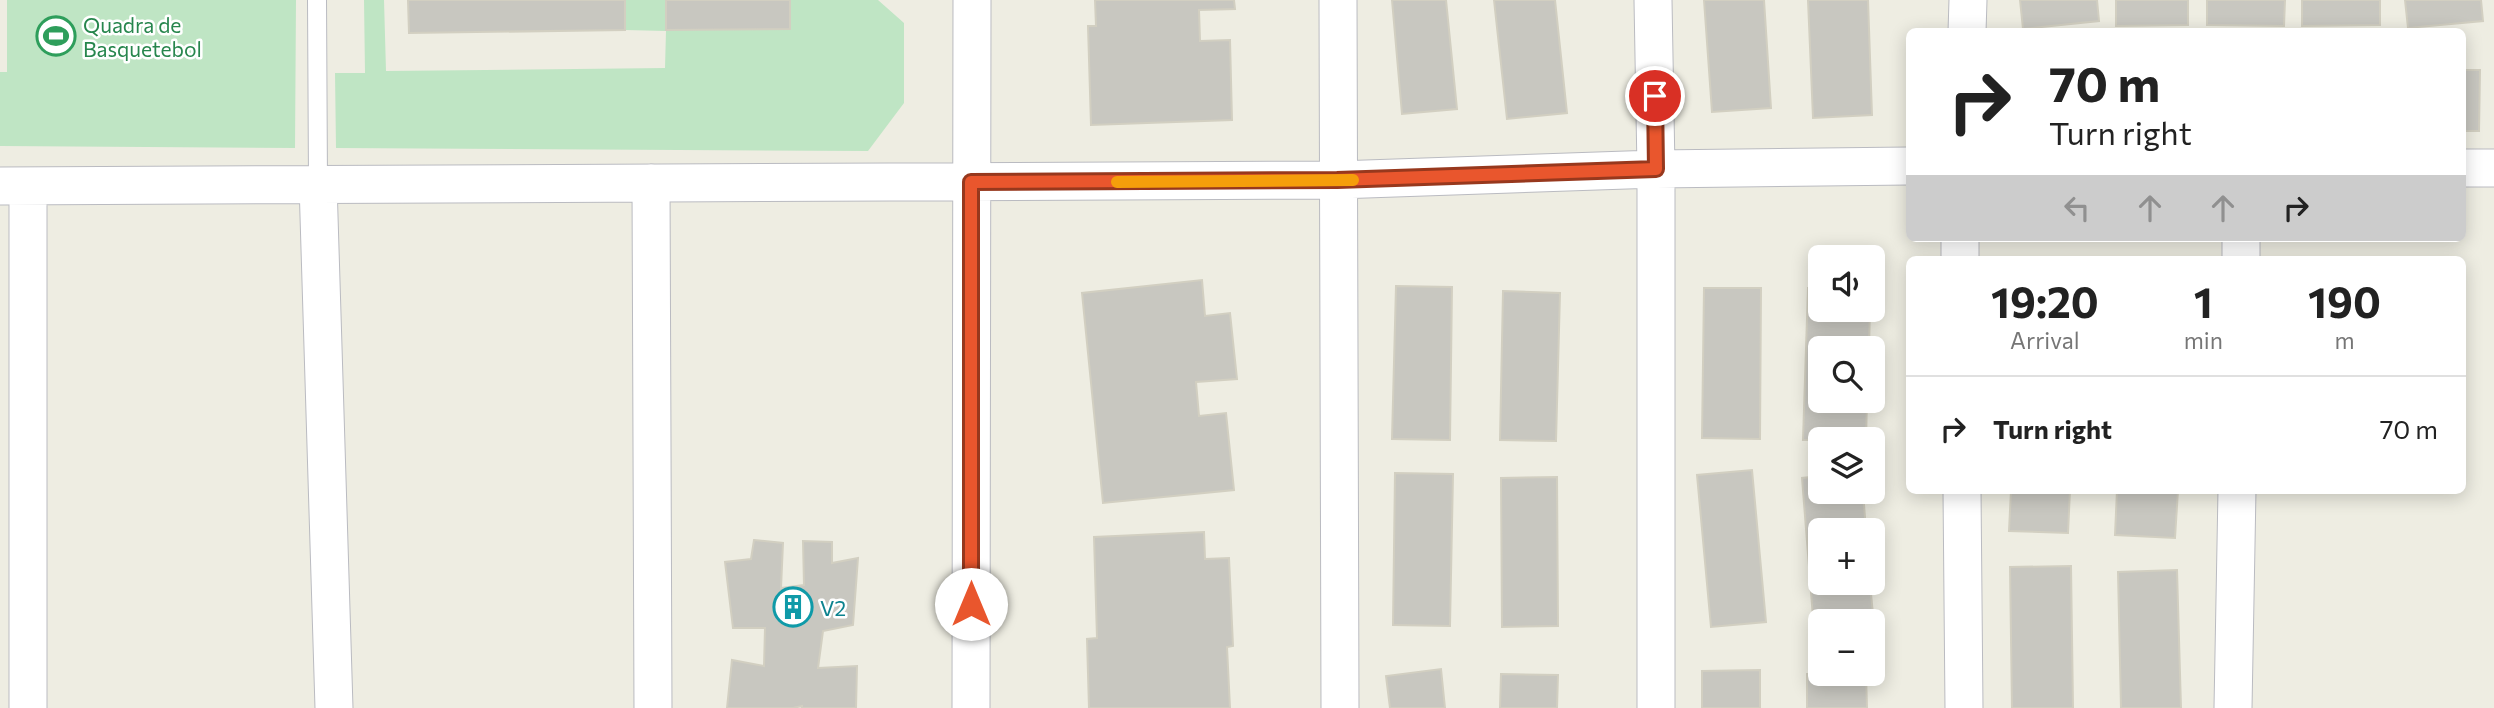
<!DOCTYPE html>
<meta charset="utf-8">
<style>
body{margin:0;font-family:Commissioner,sans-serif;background:#f6f6f6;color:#222;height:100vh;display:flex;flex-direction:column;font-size:26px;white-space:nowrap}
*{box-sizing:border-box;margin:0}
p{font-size:23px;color:#767676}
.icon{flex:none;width:38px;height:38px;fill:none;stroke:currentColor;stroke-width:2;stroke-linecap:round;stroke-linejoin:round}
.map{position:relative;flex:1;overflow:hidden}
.side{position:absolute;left:1906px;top:256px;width:560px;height:238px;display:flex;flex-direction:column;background:#fff;border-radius:10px;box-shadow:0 4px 18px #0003}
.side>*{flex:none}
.banner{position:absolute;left:1906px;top:28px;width:560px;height:214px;border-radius:10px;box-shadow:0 4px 18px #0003;background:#fff;color:#222;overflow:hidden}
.buttons{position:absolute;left:1808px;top:245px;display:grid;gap:14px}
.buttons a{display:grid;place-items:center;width:77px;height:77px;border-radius:10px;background:#fff;box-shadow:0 4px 18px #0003;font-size:35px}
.pin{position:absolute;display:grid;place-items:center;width:60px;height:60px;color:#fff;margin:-30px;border:4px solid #fff;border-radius:50%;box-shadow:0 2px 7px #0007}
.me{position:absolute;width:77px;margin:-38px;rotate:0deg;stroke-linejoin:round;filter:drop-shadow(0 0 5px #0008)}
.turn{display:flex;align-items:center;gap:24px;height:147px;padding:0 28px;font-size:32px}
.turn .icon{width:91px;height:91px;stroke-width:2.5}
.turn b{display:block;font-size:49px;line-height:60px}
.lanes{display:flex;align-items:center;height:66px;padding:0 28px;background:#0003;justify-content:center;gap:35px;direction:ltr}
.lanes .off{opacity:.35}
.eta{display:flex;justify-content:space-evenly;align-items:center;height:119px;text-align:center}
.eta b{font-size:42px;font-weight:700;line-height:49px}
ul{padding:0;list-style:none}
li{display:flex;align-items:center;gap:21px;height:105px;padding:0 28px;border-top:2px solid #e0e0e0}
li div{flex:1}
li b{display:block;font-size:26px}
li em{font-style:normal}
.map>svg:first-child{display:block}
.green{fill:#bfe5c4}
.building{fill:#c8c7c0;stroke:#d2cfc1;stroke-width:2}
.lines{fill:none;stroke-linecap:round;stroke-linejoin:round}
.service-casing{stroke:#babbc1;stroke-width:20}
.minor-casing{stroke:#babbc1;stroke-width:39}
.service{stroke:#fff;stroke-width:18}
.minor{stroke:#fff;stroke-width:37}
.route-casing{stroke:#97381d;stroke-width:18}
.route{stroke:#e9562d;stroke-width:12}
.slow{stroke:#f59e0b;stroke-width:12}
.labels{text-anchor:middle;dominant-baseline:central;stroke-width:5;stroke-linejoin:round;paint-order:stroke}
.leisure-label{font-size:21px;fill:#27864d;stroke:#fff;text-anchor:start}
.culture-label{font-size:21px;fill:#0d838f;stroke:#fff;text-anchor:start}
</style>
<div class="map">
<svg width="2494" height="708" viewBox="0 0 2494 708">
<rect width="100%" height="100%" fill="#eeede2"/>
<path class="green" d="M7,0H296L295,148L0,146V72H7Z
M364,0H384L386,71L665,68L666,31L625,30V0H666L667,30L790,29V0H878L904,23V103L868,151L336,148L335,73H365Z"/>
<path class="building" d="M408,0H625V30L409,33Z
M666,0H790V29L666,30Z
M1095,0H1234L1235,9L1199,10L1200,41L1230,40L1232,120L1091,125L1088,26H1096Z
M1392,0H1446L1457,109L1402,114Z
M1494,0H1555L1567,113L1507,119Z
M1704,0H1764L1771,108L1712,112Z
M1808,0H1868L1872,115L1813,118Z
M2020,0H2097L2099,21L2023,29Z
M2116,0H2188V25L2116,26Z
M2207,0H2285L2284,26L2207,25Z
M2302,0H2380V25L2302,26Z
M2405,0H2481L2483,21L2408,28Z
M2462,70H2480L2479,131H2462Z
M1202,280L1205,316L1230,313L1237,379L1196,382L1199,416L1226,413L1234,490L1103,503L1082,293Z
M1396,286L1452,287L1450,440L1392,439Z
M1704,288H1761L1760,439L1702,438Z
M1808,288H1820V310H1870L1869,348H1820V401H1867L1866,439L1803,440Z
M1503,291L1560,293L1556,441L1500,440Z
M1752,470L1766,622L1711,627L1697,475Z
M1395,473L1453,474L1450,626L1393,625Z
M1820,476V492H1863L1866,530H1820V583H1870L1874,625L1872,621H1820V629L1814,630L1802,478Z
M1557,477L1558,626L1502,627L1501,478Z
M2011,490H2070L2068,533L2009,531Z
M2117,490H2178L2175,538L2115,535Z
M1204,532L1205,559L1229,558L1233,646L1227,647L1230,708H1089L1087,639L1097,638L1094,537Z
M754,540L783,543L781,588L804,585L803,541L832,542V563L858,558L853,625L823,631L818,668L857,666L856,708H802V706L793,708H727L732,660L764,666L765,628H733L725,562L751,559Z
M2071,566L2073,708H2012L2010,567Z
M2177,570L2181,708H2121L2118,572Z
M1441,669L1445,708H1390L1386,676Z
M1760,670V708H1702V671Z
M1501,674L1558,675L1557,708H1500Z
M1807,674H1866L1867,708H1807Z"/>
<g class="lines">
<g class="service-casing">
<path id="service" d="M317,0L318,183"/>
</g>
<g class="minor-casing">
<path id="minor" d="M1338,0L1340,708
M1653,0L1656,169V708
M1967,32L1968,0
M2462,168H2494
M318,183L334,708
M651,183L653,708
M0,186L1337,180L1656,169L1909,166
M1960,238V259
M2241,259V238
M1962,490L1964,708
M28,708V186
M971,708L972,0
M2233,708L2237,490"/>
</g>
<use href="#service" class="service"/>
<use href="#minor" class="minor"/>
</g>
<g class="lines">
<g class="route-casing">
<path id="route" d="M971,604V182L1337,180L1656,169L1655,96"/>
</g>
<use href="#route" class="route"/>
<path class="slow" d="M1117,182L1353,180"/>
</g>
<defs>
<g id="stadium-ring" transform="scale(2.0125)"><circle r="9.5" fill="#fff" stroke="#2e9e5b" stroke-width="1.5"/><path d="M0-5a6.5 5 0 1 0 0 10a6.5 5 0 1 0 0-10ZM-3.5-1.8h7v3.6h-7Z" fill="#2e9e5b"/></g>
<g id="building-ring" transform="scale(2.0125)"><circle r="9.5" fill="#fff" stroke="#0f9aa8" stroke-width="1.5"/><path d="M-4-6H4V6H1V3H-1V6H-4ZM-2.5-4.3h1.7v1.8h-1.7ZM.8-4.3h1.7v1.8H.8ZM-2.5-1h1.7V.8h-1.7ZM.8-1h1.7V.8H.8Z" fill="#0f9aa8"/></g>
</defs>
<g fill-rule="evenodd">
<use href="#stadium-ring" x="56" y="36"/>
<use href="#building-ring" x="793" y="607"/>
</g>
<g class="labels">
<g class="leisure-label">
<text x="83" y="24">Quadra de<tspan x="83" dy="24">Basquetebol</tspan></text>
</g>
<g class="culture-label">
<text x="820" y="607">V2</text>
</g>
</g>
</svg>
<div class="buttons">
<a><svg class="icon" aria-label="sound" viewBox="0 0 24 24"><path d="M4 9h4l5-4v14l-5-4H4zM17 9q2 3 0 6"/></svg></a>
<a><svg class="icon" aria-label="search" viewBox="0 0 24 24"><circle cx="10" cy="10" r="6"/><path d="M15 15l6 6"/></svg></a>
<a><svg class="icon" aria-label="layers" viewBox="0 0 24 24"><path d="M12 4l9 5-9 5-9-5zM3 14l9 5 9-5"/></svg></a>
<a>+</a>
<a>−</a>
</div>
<div class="pin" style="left:1655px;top:96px;background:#d93025"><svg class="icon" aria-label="arrive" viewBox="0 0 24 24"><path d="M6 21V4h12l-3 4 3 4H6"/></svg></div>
<svg class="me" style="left:971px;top:604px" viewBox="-20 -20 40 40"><circle r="19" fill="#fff"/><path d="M0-13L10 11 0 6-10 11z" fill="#e9562d"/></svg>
<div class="banner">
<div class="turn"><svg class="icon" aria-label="right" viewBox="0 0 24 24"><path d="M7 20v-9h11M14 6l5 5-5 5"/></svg><div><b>70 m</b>Turn right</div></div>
<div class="lanes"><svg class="icon off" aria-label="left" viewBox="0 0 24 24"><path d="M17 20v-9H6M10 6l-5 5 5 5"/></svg><svg class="icon off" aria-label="ahead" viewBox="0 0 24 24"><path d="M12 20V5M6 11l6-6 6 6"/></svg><svg class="icon off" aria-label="ahead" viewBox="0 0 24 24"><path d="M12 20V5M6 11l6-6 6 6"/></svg><svg class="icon" aria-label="right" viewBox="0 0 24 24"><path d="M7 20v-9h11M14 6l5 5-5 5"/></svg></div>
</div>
<section class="side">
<div class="eta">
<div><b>19:20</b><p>Arrival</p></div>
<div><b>1</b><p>min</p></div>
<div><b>190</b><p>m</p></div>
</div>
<ul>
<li><svg class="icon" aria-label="right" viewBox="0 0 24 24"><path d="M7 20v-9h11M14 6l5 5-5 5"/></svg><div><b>Turn right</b></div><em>70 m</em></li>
</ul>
</section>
</div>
